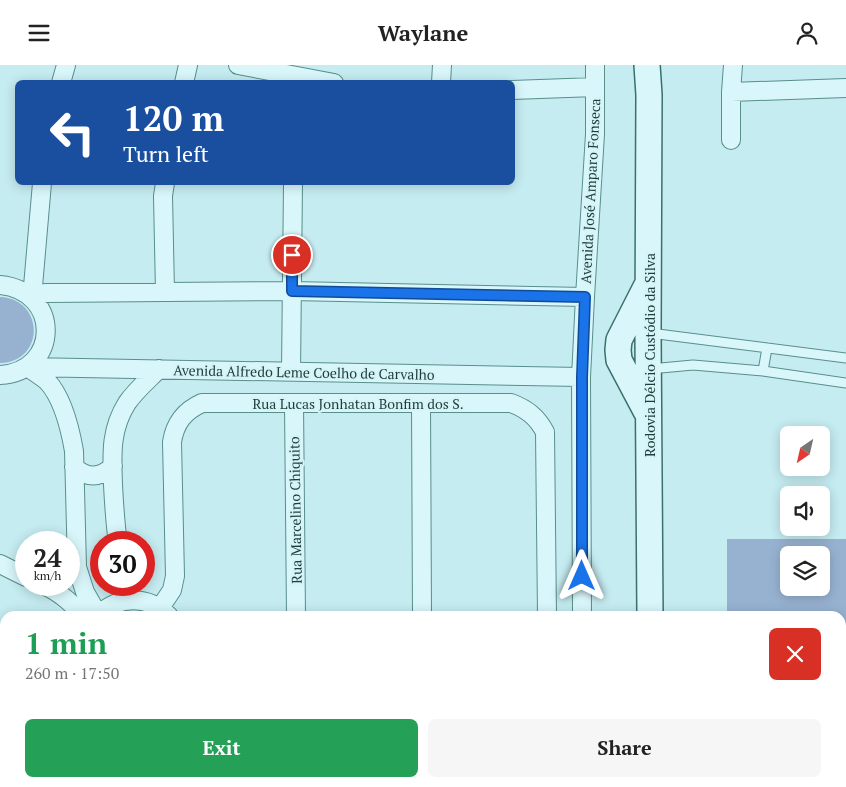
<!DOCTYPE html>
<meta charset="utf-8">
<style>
body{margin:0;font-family:"PT Serif",serif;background:#f6f6f6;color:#222;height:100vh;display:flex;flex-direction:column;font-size:19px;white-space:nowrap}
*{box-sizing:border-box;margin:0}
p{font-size:16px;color:#767676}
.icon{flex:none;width:28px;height:28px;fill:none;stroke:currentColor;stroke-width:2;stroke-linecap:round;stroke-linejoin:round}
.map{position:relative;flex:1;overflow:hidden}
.panel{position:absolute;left:0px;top:546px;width:846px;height:176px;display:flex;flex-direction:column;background:#fff;border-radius:15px 15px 0 0;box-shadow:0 2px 12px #0003}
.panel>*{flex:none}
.guide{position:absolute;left:15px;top:15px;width:500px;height:105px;border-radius:8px;box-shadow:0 2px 12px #0003;background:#1a4fa0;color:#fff;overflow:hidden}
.needle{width:32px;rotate:214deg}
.controls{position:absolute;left:780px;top:361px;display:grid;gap:10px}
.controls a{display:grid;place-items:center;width:50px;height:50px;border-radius:8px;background:#fff;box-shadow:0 2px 12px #0003;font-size:25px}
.speed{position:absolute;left:15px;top:466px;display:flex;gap:10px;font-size:25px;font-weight:700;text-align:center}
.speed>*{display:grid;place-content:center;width:65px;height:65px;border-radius:50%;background:#fff;box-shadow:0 2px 12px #0003;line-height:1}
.speed small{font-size:12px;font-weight:400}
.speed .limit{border:8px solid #d22;background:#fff;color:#111}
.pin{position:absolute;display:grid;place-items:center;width:42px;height:42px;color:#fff;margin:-21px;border:2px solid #fff;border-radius:50%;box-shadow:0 1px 5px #0007}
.me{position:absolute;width:55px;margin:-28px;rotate:0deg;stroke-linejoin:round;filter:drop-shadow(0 0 4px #0008)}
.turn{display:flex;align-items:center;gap:18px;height:105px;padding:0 25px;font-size:22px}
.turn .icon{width:65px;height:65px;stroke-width:2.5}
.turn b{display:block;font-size:35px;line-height:42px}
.round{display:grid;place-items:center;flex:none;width:52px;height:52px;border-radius:8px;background:#f6f6f6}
.head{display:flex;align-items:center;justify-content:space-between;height:85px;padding:0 25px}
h1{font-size:30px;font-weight:700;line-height:38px;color:#1e9e55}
.cta{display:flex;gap:10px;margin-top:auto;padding:10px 25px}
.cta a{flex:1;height:58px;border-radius:8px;background:#25a157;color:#fff;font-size:20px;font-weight:700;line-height:58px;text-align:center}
.cta a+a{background:#f6f6f6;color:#222}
header{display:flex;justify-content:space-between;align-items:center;height:65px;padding:0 25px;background:#fff;font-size:22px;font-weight:700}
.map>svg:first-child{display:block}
.green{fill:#97b2d1;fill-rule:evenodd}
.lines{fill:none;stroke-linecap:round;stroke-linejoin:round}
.service-casing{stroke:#598e8b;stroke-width:11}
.minor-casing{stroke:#598e8b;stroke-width:20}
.secondary-casing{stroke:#3c706b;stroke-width:28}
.service{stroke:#d9f7fb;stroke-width:9}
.minor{stroke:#d9f7fb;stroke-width:18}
.secondary{stroke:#d9f7fb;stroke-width:25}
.route-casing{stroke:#114b97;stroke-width:12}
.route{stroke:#1a73e8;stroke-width:9}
.labels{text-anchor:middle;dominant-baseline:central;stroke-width:4.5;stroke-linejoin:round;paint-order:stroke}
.street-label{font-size:14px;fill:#1e3d3a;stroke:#d5f4f8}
</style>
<header><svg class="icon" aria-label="menu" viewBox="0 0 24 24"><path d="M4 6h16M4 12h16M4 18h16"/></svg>Waylane<svg class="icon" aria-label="person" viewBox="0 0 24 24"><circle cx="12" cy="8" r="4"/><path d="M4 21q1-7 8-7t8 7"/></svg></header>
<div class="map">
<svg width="846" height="722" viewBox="0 0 846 722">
<rect width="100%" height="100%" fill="#c5ecf1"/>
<path class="green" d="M0,232C45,234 45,297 0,298Z
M727,474H846V617H841V551H727ZM789,490H821V522H789Z"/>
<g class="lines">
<g class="service-casing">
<path id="service" d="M650,268L846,293
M650,304L693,300L763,306L846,318
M763,306L767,283
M841,635H846"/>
</g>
<g class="minor-casing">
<path id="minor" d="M238,0L334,18
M61,18L66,0
M184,18L188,0
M441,18L442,0
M512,25L595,22
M731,27L846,23
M731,75V27L733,0
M165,118L163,131L165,227
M0,220C62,226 60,307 0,310
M32,233L45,228L292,226L585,232
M32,233L42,118
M27,302L581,312
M27,302C33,306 41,311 47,316C63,333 70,363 74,386L77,502L85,527L98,550
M291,307L293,118
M294,338L296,551
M421,338L422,551
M74,402C88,414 100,413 113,401
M118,478C115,458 114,439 113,420C112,390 110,365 127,338C136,325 148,315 159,304
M0,499L26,512
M43,520C60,527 71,538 84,551
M123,520L128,535
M160,543L172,525L175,511L172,377C175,358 184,346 202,338H511C527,344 537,352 545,367L547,551
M97,551C119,530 148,530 169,551
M582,551L581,312L585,232L595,69V0
M0,644L5,647
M841,708H846
M297,718V722
M423,718V722
M548,718V722
M583,718V722
M39,722V718
M176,722V718"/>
</g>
<g class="secondary-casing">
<path id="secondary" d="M647,0L649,30L648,268L650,551
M646,222L619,275L618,285L619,295L646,346
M652,722V718"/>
</g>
<use href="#service" class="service"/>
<use href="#minor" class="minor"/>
<use href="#secondary" class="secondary"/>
</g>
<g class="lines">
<g class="route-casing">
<path id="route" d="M292,190V226L585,232L582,312V511"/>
</g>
<use href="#route" class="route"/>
</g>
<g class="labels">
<g class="street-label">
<text transform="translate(590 126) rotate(-87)">Avenida José Amparo Fonseca</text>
<text transform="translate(649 290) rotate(-90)">Rodovia Délcio Custódio da Silva</text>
<text transform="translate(304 307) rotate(1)">Avenida Alfredo Leme Coelho de Carvalho</text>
<text x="358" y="338">Rua Lucas Jonhatan Bonfim dos S.</text>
<text transform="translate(295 445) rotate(-91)">Rua Marcelino Chiquito</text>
</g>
</g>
</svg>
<div class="controls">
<a><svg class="needle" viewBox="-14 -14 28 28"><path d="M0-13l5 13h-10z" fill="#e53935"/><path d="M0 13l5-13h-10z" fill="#767676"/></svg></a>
<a><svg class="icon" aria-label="sound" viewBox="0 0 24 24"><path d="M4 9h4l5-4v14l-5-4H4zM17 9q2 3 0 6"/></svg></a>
<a><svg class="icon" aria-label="layers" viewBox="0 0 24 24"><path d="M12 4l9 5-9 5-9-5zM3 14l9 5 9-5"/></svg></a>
</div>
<div class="speed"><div>24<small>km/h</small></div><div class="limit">30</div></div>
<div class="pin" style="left:292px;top:190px;background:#d93025"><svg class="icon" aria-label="arrive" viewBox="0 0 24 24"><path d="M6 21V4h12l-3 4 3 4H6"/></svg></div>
<svg class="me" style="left:582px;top:511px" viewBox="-20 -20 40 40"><path d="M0-17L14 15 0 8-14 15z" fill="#1a73e8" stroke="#fff" stroke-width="4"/></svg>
<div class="guide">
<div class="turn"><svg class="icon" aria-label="left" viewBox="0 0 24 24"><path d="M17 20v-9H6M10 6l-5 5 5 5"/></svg><div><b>120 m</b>Turn left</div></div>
</div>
<section class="panel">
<div class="head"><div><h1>1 min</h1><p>260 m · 17:50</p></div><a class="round" style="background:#d93025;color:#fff"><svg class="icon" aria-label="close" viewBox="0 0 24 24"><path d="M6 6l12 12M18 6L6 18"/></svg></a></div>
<div class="cta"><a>Exit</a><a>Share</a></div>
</section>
</div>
